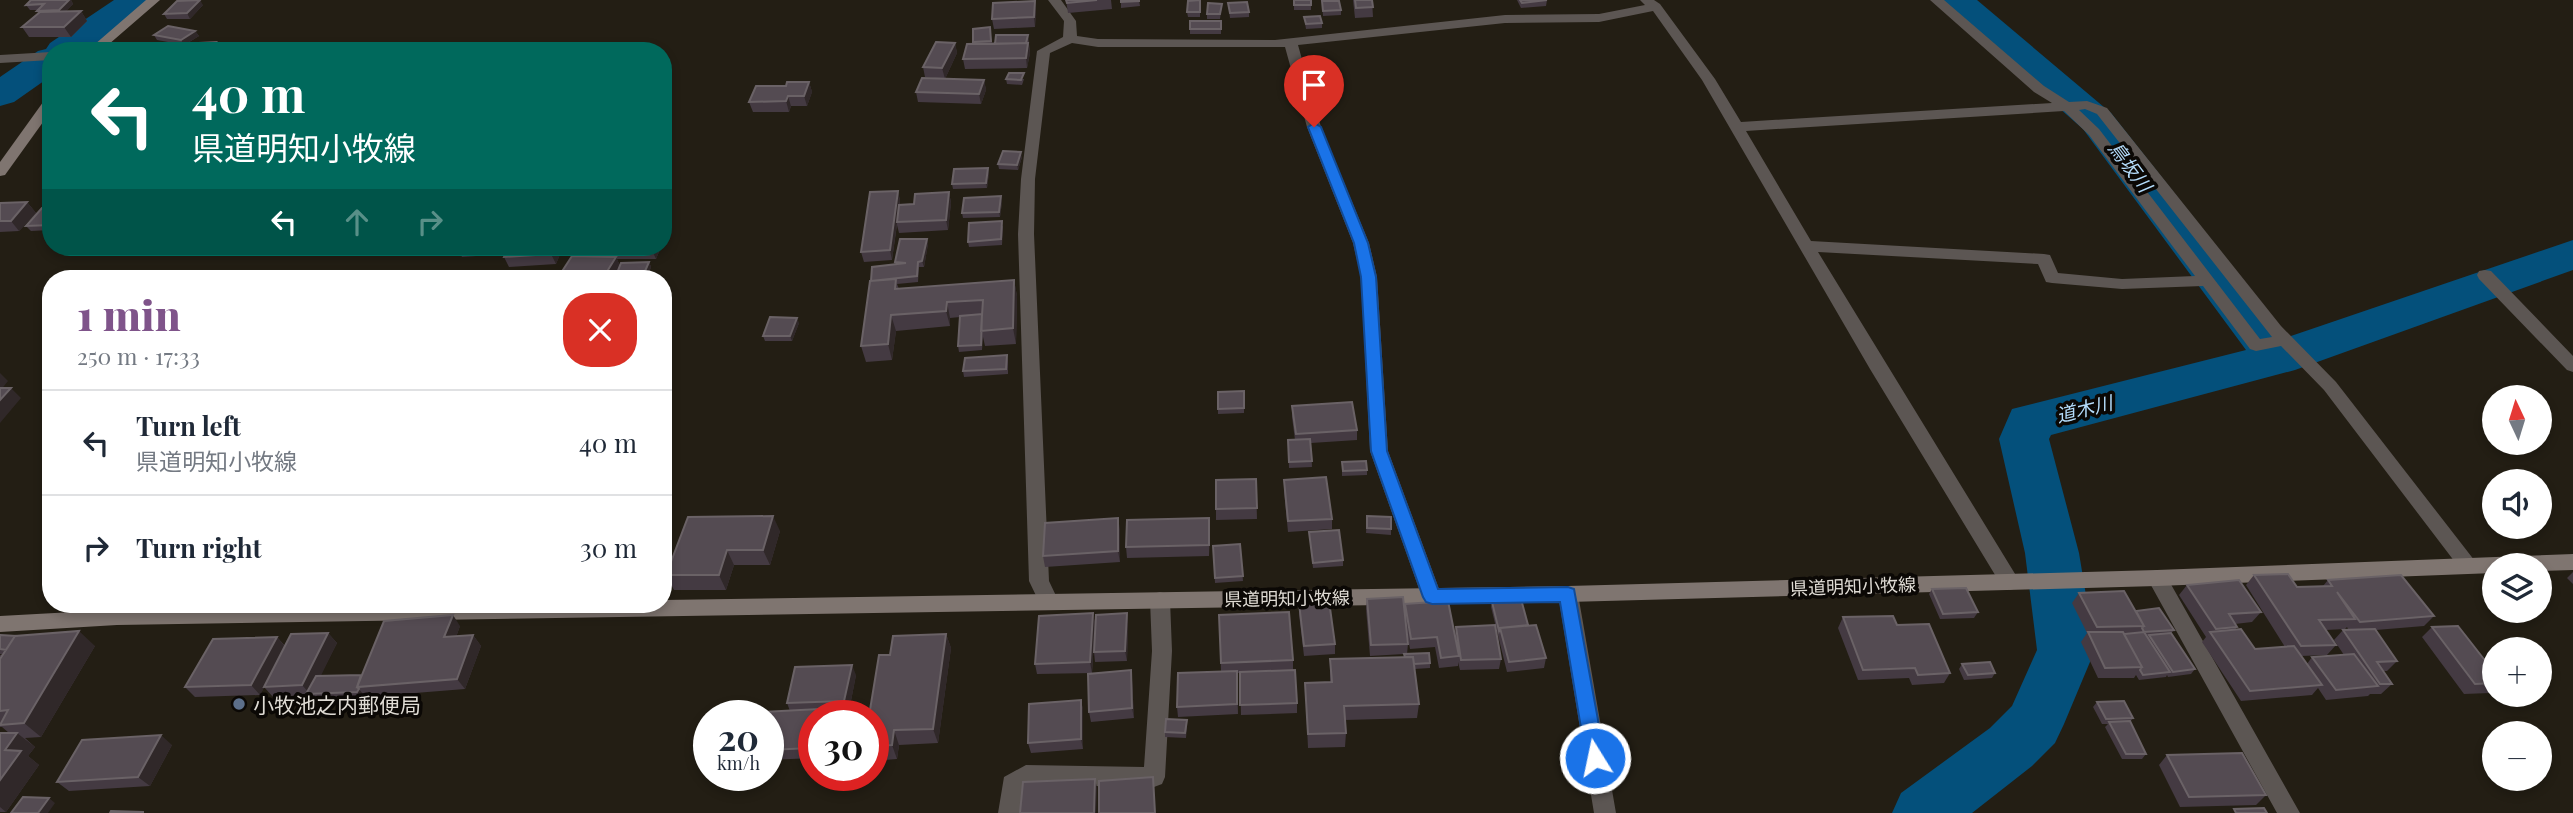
<!DOCTYPE html>
<meta charset="utf-8">
<style>
body{margin:0;font-family:"Playfair Display","Noto Sans JP",serif;background:#f6f6f7;color:#1f2937;height:100vh;display:flex;flex-direction:column;font-size:26px;white-space:nowrap}
*{box-sizing:border-box;margin:0}
p{font-size:23px;color:#747a83}
.icon{flex:none;width:38px;height:38px;fill:none;stroke:currentColor;stroke-width:2;stroke-linecap:round;stroke-linejoin:round}
.map{position:relative;flex:1;overflow:hidden}
.drawer{position:absolute;left:42px;top:270px;width:630px;height:343px;display:flex;flex-direction:column;background:#fff;border-radius:28px;box-shadow:0 4px 10px #0003}
.drawer>*{flex:none}
.guide{position:absolute;left:42px;top:42px;width:630px;height:214px;border-radius:28px;box-shadow:0 4px 10px #0003;background:#00695c;color:#fff;overflow:hidden}
.needle{width:46px;rotate:356deg}
.tools{position:absolute;left:2482px;top:385px;display:grid;gap:14px}
.tools a{display:grid;place-items:center;width:70px;height:70px;border-radius:50%;background:#fff;box-shadow:0 4px 10px #0003;font-size:35px}
.speed{position:absolute;left:693px;top:700px;display:flex;gap:14px;font-size:35px;font-weight:700;text-align:center}
.speed>*{display:grid;place-content:center;width:91px;height:91px;border-radius:50%;background:#fff;box-shadow:0 4px 10px #0003;line-height:1}
.speed small{font-size:18px;font-weight:400}
.speed .limit{border:10px solid #d22;background:#fff;color:#111}
.pin{position:absolute;display:grid;place-items:center;width:60px;height:60px;color:#fff;margin:-72px -30px;border-radius:50% 50% 50% 0;rotate:-45deg;box-shadow:0 0 7px #0007}
.pin .icon{rotate:45deg}
.me{position:absolute;width:77px;margin:-38px;rotate:350deg;stroke-linejoin:round;filter:drop-shadow(0 0 5px #0008)}
.turn{display:flex;align-items:center;gap:24px;height:147px;padding:0 35px;font-size:32px}
.turn .icon{width:91px;height:91px;stroke-width:2.5}
.turn b{display:block;font-size:49px;line-height:60px}
.lanes{display:flex;align-items:center;height:66px;padding:0 35px;background:#0003;justify-content:center;gap:35px;direction:ltr}
.lanes .off{opacity:.35}
.round{display:grid;place-items:center;flex:none;width:74px;height:74px;border-radius:28px;background:#f6f6f7}
.headline{display:flex;align-items:center;justify-content:space-between;height:119px;padding:0 35px}
h1{font-size:42px;font-weight:800;line-height:52px;color:#7f548a}
ul{padding:0;list-style:none}
li{display:flex;align-items:center;gap:21px;height:105px;padding:0 35px;border-top:2px solid #e0e1e3}
li div{flex:1}
li b{display:block;font-size:26px}
li em{font-style:normal}
.map>svg:first-child{display:block}
.lines{fill:none;stroke-linecap:round;stroke-linejoin:round}
.river{fill:#04507b;fill-rule:evenodd}
.street{fill:#5c5653;fill-rule:evenodd}
.secondary{fill:#7f7570;fill-rule:evenodd}
.wall{fill:#443a42;fill-rule:evenodd}
.shaded-wall{fill:#302829}
.building{fill:#544b52;stroke:#6a6266;stroke-width:2}
.route{fill:#1a73e8;stroke:#114b97;stroke-width:2}
.service-dot{fill:#5c6f8a;stroke:#0b0805;stroke-width:2.5}
.labels{text-anchor:middle;dominant-baseline:central;stroke-width:7;stroke-linejoin:round;paint-order:stroke}
.street-label{font-size:18px;fill:#dfdbd4;stroke:#0b0805}
.water-label{font-size:19px;font-style:italic;fill:#b4dcfb;stroke:#0b0805}
.near-poi-label{font-size:21px;fill:#dfdbd4;stroke:#0b0805;text-anchor:start}
</style>
<div class="map">
<svg width="2573" height="813" viewBox="0 0 2573 813">
<rect width="100%" height="100%" fill="#231e14"/>
<g class="lines">
<path class="river" d="M114,0H156L150,7L88,51H51V76L14,102L0,106V77L38,51L46,49L50,43Z
M1938,0H1977L2111,113L2288,337L2573,240V270L2295,370L2051,435L2049,439L2079,553L2095,650L2064,724L2055,743L2032,766L1972,813H1892L1901,793L1990,728L2012,706L2037,650L2025,553L1999,439L2012,409L2246,350L2083,129L1944,7Z"/>
<path class="street" d="M1048,0H1061L1076,21L1077,36L1098,39L1275,40L1505,15L1599,14L1645,5L1640,0H1654L1660,4L1715,79L1741,122L2052,103L2034,92L1930,0H1944L2044,86L2069,102L2087,101L2107,108L2281,326L2336,382L2478,565L2475,570L2468,573L2461,570L2324,390L2281,346L2256,351L2250,349L2203,286L2122,289L2052,283L2046,282L2038,264L1818,252L2020,582L2017,588L2010,590L2003,588L1870,369L1702,80L1653,11L1599,22L1505,23L1298,45L1321,127L1369,243L1377,277L1388,451L1442,597L1439,603L1432,605L1425,603L1422,597L1370,451L1361,277L1353,243L1307,127L1285,47H1098L1072,43L1050,53L1035,179L1034,234L1049,581L1058,600L1055,606L1048,608L1041,606L1029,581L1018,234L1021,179L1037,51L1063,37L1064,21ZM2085,109L2097,114L2272,337L2260,339L2099,129L2079,110ZM2064,111L2089,135L2195,276L2122,279L2058,273L2050,255L2044,254L1811,241L1746,131Z
M51,52V60L0,63V55Z
M2485,270L2491,271L2573,356V372L2567,370L2479,279L2477,275L2479,271Z
M2157,570L2164,572L2300,813H2277L2147,578L2150,572Z
M1568,586L1575,588L1578,594L1616,813H1594L1558,594L1561,588Z
M1160,592L1167,594L1170,600L1172,651L1165,777L1162,784L1154,787L1029,785L1023,789L1020,813H998L1004,777L1026,765L1144,767L1152,651L1150,600L1153,594Z"/>
<path class="secondary" d="M146,0H160L101,51H87Z
M51,97V111L5,175L0,176V162L46,98Z
M2573,554V570L2539,571V565H2494V573L2157,586L1568,602L117,625L0,632V616C221,603 442,604 663,604V600L1568,586L2157,570Z"/>
</g>
<path class="wall" d="M71,0L73,4L66,11H81L87,21L71,37H29L22,27L38,13L37,11L39,10H30L26,5Z
M1066,0H1111L1112,9L1068,13Z
M1121,0H1139L1140,6L1121,8Z
M1200,0V17H1188L1187,12Z
M1294,0H1311V10H1294Z
M1353,0H1372L1373,17L1355,18Z
M1517,0H1547L1546,6L1521,8Z
M1322,1L1341,10V15L1323,16Z
M1228,3L1249,12V17L1230,18Z
M1222,4L1220,19H1207V14Z
M203,5L190,19H167L164,14Z
M1036,10L1035,27L994,29L992,19Z
M1304,17L1322,23V28L1306,29Z
M1221,21V34H1190V29Z
M990,27L992,44L1028,35L1030,53L1027,68L965,69L963,59L974,44L973,29Z
M195,31L199,36L186,44L216,42L222,51H174L179,44L157,40L154,35Z
M955,43L957,53L945,79L925,77L923,67Z
M1006,79H1024L1022,85L1007,84Z
M984,80L986,90L981,104L918,102L916,92Z
M809,82L812,92L807,106H791L789,112H753L749,102L786,86Z
M1022,157L1018,170L999,169L998,164Z
M989,173L987,188L953,189L952,184Z
M898,191L900,201V205L914,204L949,192L951,203L948,230L899,233L897,225L892,260L864,262L861,252Z
M27,202L36,213L19,231L0,232V203Z
M1002,202L1000,217L963,218L962,213Z
M51,207V230L31,231L26,226Z
M1003,226L1002,245L969,247L968,242Z
M927,239L928,244L924,267H919L918,282L897,284L899,289L1014,280L1017,296L1016,344L985,346L983,337L982,350L959,352L958,346L960,317L950,318V326L896,331L892,360L866,362L861,346L896,264L895,262Z
M457,247H563L556,264L509,267L504,257L505,254L462,257Z
M574,247H661L656,259H617L620,266L649,262L651,267L647,278H560L559,276L575,256L572,250Z
M799,323L792,341H765L763,336Z
M1007,355L1008,361V374L964,377L963,371Z
M1244,391V413L1218,414V409Z
M1292,406L1357,430V440L1311,443L1312,467L1289,468L1288,440H1295L1292,417Z
M1342,462L1367,470V475L1342,476Z
M1256,479L1257,519L1216,520V509Z
M1284,480L1332,519V529L1288,532L1284,491Z
M1367,516L1391,517V535L1366,533Z
M688,517L780,531L770,565H734L726,590H674L666,575Z
M1120,529V562L1045,567L1043,556Z
M1210,529L1209,556L1127,558L1126,547Z
M1309,532L1343,560V566L1313,568Z
M1240,544L1243,581L1215,583L1213,546Z
M2573,572V584L2567,578Z
M2254,575L2297,587L2323,586L2328,580L2434,616L2424,626L2376,630L2397,661L2387,671H2383L2392,684L2381,694H2370L2368,696L2326,700L2318,688L2312,695L2241,701L2202,642L2206,637L2179,595L2187,585L2261,612L2252,622L2235,624L2237,627L2235,630L2255,649L2285,647L2246,585ZM2347,627L2348,629L2343,630L2334,640L2344,655L2312,657L2307,664L2301,656L2327,655L2336,645L2326,630L2345,629Z
M1932,589L1978,612L1974,618L1940,619L1929,594Z
M2079,593L2136,611L2174,630L2171,633L2195,669L2191,674L2168,677L2167,675L2166,677L2139,680L2136,675L2134,678H2098L2081,642L2087,633L2072,603Z
M1367,599L1404,612L1405,604L1455,635L1456,627L1501,659L1499,669L1460,670L1458,662V666L1439,668L1435,647L1410,649L1405,623L1408,644L1407,654L1430,663V668L1414,669L1419,704L1417,718L1345,720L1346,733L1345,747L1308,748L1305,683L1330,682V659L1404,657V654L1370,656L1366,609Z
M1492,602L1528,625L1546,658L1544,668L1507,672L1491,607Z
M1299,603L1335,644V654L1304,656L1299,614Z
M1093,613L1095,624L1092,673L1037,674L1035,664Z
M1127,613L1128,623L1127,661L1095,662L1094,652Z
M1219,615L1293,660V670L1297,703V713L1241,715L1240,673H1237L1238,714L1178,717L1177,707L1221,671Z
M1843,617L1897,625L1950,673L1944,683L1912,685L1909,678L1858,680L1838,628Z
M460,626L456,637L473,635L481,646L465,689L365,697L363,694L361,697L311,699L307,695L273,697L264,687L260,695L195,697L185,687L277,637L285,646L328,633L337,643L320,676L361,675Z
M2432,627L2494,672V690L2490,693L2464,694L2422,637Z
M946,634L951,648L938,743L899,745L897,759L873,761V716L890,655Z
M0,635L95,646L41,737L25,738L35,747L28,756L39,765L6,812H0V733H9L2,727H0V655H3L0,654Z
M1962,664L1995,673L1992,678L1964,680L1959,669Z
M856,675L849,711L820,712L814,716V758L768,760V716L790,711L787,703Z
M1132,680L1134,718L1091,722L1089,712Z
M1081,700L1083,710V749L1031,753L1028,743Z
M2097,702L2133,718L2130,722L2146,754L2142,759H2122L2105,727L2108,724H2102L2093,707Z
M1187,725L1186,738L1165,737V732Z
M172,745L150,786L69,791L57,782Z
M2167,755L2266,795L2256,805L2180,807L2159,765Z"/>
<path class="shaded-wall" d="M69,0H71L73,4L63,15L59,10Z
M200,0L203,5L190,19L187,13Z
M1035,1L1036,10L1035,27L1034,17Z
M81,11L87,21L71,37L64,27Z
M195,31L199,36L184,45L181,40Z
M216,42L222,51H210Z
M955,43L957,53L945,79L942,68Z
M1028,43L1030,53L1027,68L1026,58Z
M984,80L986,90L981,104L979,94Z
M809,82L812,92L807,106L804,96Z
M788,96L791,106L789,112L786,101Z
M1021,152L1022,157L1018,170L1017,165Z
M988,168L989,173L987,188L986,183Z
M898,191L900,201L892,260L890,250Z
M949,192L951,203L948,230L946,220Z
M1001,196L1002,202L1000,217L999,212Z
M27,202L36,213L19,231L11,221Z
M927,239L928,244L924,267L922,261Z
M554,247H563L556,264L551,254Z
M652,247H661L656,259L651,248Z
M616,257L621,268L615,278H603Z
M649,262L651,267L647,278H642Z
M1014,280L1017,296L1016,344L1013,328Z
M947,302L950,318V326L946,311Z
M891,315L896,331L892,360L888,344Z
M797,318L799,323L792,341L790,336Z
M0,373L8,381L0,391Z
M11,388L21,398L0,423V400Z
M773,516L780,531L770,565L763,550Z
M1118,518L1120,529V562L1118,551Z
M727,550L734,565L726,590L719,575Z
M1093,613L1095,624L1092,673L1090,662Z
M1127,613L1128,623L1127,661L1125,651Z
M453,615L460,626L452,648L444,637Z
M79,631L95,646L41,737L24,723Z
M328,633L337,643L312,694H310L302,685Z
M946,634L951,648L938,743L933,729Z
M473,635L481,646L465,689L457,679Z
M277,637L286,648L260,695L251,685Z
M852,665L856,675L849,711L844,701Z
M1131,670L1132,680L1134,718L1132,708Z
M359,689L363,694L361,697L357,692Z
M1081,700L1083,710V749L1081,739Z
M894,730L899,745L897,759L892,745Z
M17,733L35,747L28,756L39,765L6,812L0,807V780L5,750Z
M161,735L172,745L150,786L138,777Z
M814,735V753L811,748Z
M1095,779L1097,788L1096,813H1094Z
M49,798L55,803L48,813H38Z"/>
<path class="building" d="M31,0H69L59,10L37,11L44,4L26,5Z
M200,0L187,13L164,14L177,1Z
M1066,0H1097L1067,3Z
M1121,0H1139V1L1121,2Z
M1200,0V12H1187L1188,1Z
M1294,0H1311V5H1294Z
M1355,0H1372L1373,7L1356,8Z
M1520,0H1547L1522,3Z
M1035,1L1034,17L992,19L993,3Z
M1322,1H1339L1341,10L1323,11Z
M1247,2L1249,12L1230,13L1228,3Z
M1208,3L1222,4L1220,14H1207Z
M81,11L64,27H22L40,12Z
M1320,16L1322,23L1306,24L1304,17Z
M1190,21H1221V29H1190Z
M168,26L195,31L181,40L154,35Z
M990,27L991,41L973,42V29Z
M996,35H1028L1026,43L995,44Z
M216,42L210,51H174L179,44Z
M936,42L955,43L942,68L923,67Z
M1028,43L1026,58L963,59L967,44Z
M1009,73H1024L1021,80L1006,79Z
M922,78L984,80L979,94L916,92Z
M787,82H809L804,96H788L786,101L749,102L756,86H786Z
M1003,151L1021,152L1017,165L998,164Z
M988,168L986,183L952,184L954,169Z
M898,191L890,250L861,252L870,192Z
M949,192L946,220L897,222L899,205L914,204L915,194Z
M1001,196L999,212L962,213L964,198Z
M27,202L11,221H0V203Z
M51,207V225L26,226L42,208Z
M1002,221L1001,239L968,242L969,223Z
M900,239H927L922,261L918,262L917,276L871,281L872,267L906,263L895,262Z
M508,247H554L551,254L504,257Z
M574,247H652L651,248L572,250Z
M572,256L616,257L603,278L559,276Z
M649,262L642,278H615L621,263Z
M530,273L527,278H475L478,274Z
M472,275L471,278H440L441,276Z
M896,279L895,289L1014,280L1013,328L981,331L983,300L947,302L946,311L891,315L888,344L861,346L870,281Z
M982,314L981,345L958,346L960,316Z
M770,317L797,318L790,336H763Z
M1007,355L1006,369L963,371L965,358Z
M0,388H11L0,400Z
M1244,391V408L1218,409V392Z
M1352,402L1357,430L1296,434L1292,406Z
M1310,439L1312,461L1289,462L1288,440Z
M1366,461L1367,470L1343,471L1342,462Z
M1326,477L1332,519L1288,521L1284,480Z
M1256,479L1257,508L1216,509V480Z
M51,511V518H46Z
M773,516L763,550H727L719,575H666L688,517Z
M1367,516L1391,517V529L1367,528Z
M1118,518V551L1043,556L1045,523Z
M1209,518V545L1126,547L1127,520Z
M1339,530L1343,560L1313,563L1309,532Z
M1240,544L1243,576L1215,578L1213,546Z
M2288,574L2297,587L2332,586L2328,580L2401,575L2434,616L2360,622L2337,592L2355,619L2319,620L2336,645L2301,646L2254,575Z
M2239,580L2261,612L2229,614L2237,627L2216,629L2187,585Z
M1966,588L1978,612L1943,614L1932,589Z
M2124,591L2144,626L2097,627L2079,593Z
M1403,597L1408,644L1371,645L1367,599Z
M1521,599L1528,625L1500,628L1499,631L1492,602Z
M1329,601L1335,644L1304,646L1299,603Z
M1448,601L1459,656L1441,658L1437,637L1411,639L1405,604Z
M2159,608L2174,630L2144,632L2142,628L2144,626L2136,611Z
M1289,612L1293,660L1221,663L1219,615Z
M1093,613L1090,662L1035,664L1039,616Z
M1127,613L1125,651L1094,652L1096,615Z
M453,615L444,637L473,635L457,679L357,687L384,621Z
M1893,616L1897,625L1929,624L1950,673L1918,675L1915,668L1863,670L1843,617Z
M1495,625L1501,659L1461,660L1456,627Z
M1536,625L1546,658L1509,662L1500,628Z
M2458,626L2494,672V683L2475,684L2432,627Z
M2241,629L2255,649L2294,646L2322,685L2250,691L2210,632Z
M2375,629L2397,661L2377,662L2392,684H2380L2343,630Z
M79,631L24,723L0,725L8,710L0,711V659L15,636Z
M2088,632H2123L2142,667L2105,668Z
M2144,632L2170,672L2143,675L2140,670L2142,667L2124,634Z
M328,633L302,685L264,687L291,634Z
M2171,633L2195,669L2173,672L2149,635Z
M946,634L933,729L894,730L892,745L873,746V716H869L879,655H890L893,636Z
M0,635L17,636H15L6,650L0,649Z
M277,637L251,685L185,687L213,639Z
M1429,653L1430,663L1414,664L1413,657H1405L1404,654Z
M2354,654L2378,686L2336,690L2312,657Z
M1413,657L1419,704L1344,706L1346,733L1308,734L1305,683L1332,682L1330,659Z
M1990,662L1995,673L1968,675L1962,664Z
M852,665L844,701L787,703L795,667Z
M1131,670L1132,708L1089,712L1088,674Z
M1295,670L1297,703L1240,705V672Z
M1237,671V704L1177,707L1178,673Z
M361,675L357,687L359,689L357,692L306,694L316,676Z
M1081,700V739L1028,743L1029,704Z
M2124,701L2133,718L2106,719L2097,702Z
M819,709L818,716H814V735L811,748L768,750V716H761L762,712Z
M839,713L838,716H823V714Z
M1166,719L1187,720L1185,733L1165,732Z
M2130,721L2146,754H2126L2109,722Z
M0,733H17L5,750L21,751L0,780Z
M161,735L138,777L57,782L82,740Z
M2242,753L2266,795L2189,797L2167,755Z
M1153,777L1155,813H1099V781Z
M1095,779L1094,813H1020L1023,782Z
M23,797L49,798L38,813H11Z
M2264,808L2267,813H2236L2234,809Z
M111,811L144,812L110,813Z"/>
<path class="route" d="M1314,123L1321,127L1368,243L1376,277L1387,451L1438,589L1568,587L1574,589L1605,758L1602,765L1595,767L1588,765L1586,758L1560,602L1432,604L1426,602L1423,597L1371,451L1361,277L1354,243L1308,127Z"/>
<circle class="service-dot" cx="239" cy="704" r="7"/>
<g class="labels">
<g class="street-label">
<text transform="translate(1853 586) rotate(-2)">県道明知小牧線</text>
<text transform="translate(1287 598) rotate(-1)">県道明知小牧線</text>
</g>
<g class="water-label">
<text transform="translate(2131 166) rotate(53)">鳥坂川</text>
<text transform="translate(2084 408) rotate(-14)">道木川</text>
</g>
<g class="near-poi-label">
<text x="253" y="704">小牧池之内郵便局</text>
</g>
</g>
</svg>
<div class="tools">
<a><svg class="needle" viewBox="-14 -14 28 28"><path d="M0-13l5 13h-10z" fill="#e53935"/><path d="M0 13l5-13h-10z" fill="#747a83"/></svg></a>
<a><svg class="icon" aria-label="sound" viewBox="0 0 24 24"><path d="M4 9h4l5-4v14l-5-4H4zM17 9q2 3 0 6"/></svg></a>
<a><svg class="icon" aria-label="layers" viewBox="0 0 24 24"><path d="M12 4l9 5-9 5-9-5zM3 14l9 5 9-5"/></svg></a>
<a>+</a>
<a>−</a>
</div>
<div class="speed"><div>20<small>km/h</small></div><div class="limit">30</div></div>
<div class="pin" style="left:1314px;top:127px;background:#d93025"><svg class="icon" aria-label="arrive" viewBox="0 0 24 24"><path d="M6 21V4h12l-3 4 3 4H6"/></svg></div>
<svg class="me" style="left:1595px;top:758px" viewBox="-20 -20 40 40"><circle r="17" fill="#1a73e8" stroke="#fff" stroke-width="3"/><path d="M0-11L8 9 0 5-8 9z" fill="#fff"/></svg>
<div class="guide">
<div class="turn"><svg class="icon" aria-label="left" viewBox="0 0 24 24"><path d="M17 20v-9H6M10 6l-5 5 5 5"/></svg><div><b>40 m</b>県道明知小牧線</div></div>
<div class="lanes"><svg class="icon" aria-label="left" viewBox="0 0 24 24"><path d="M17 20v-9H6M10 6l-5 5 5 5"/></svg><svg class="icon off" aria-label="ahead" viewBox="0 0 24 24"><path d="M12 20V5M6 11l6-6 6 6"/></svg><svg class="icon off" aria-label="right" viewBox="0 0 24 24"><path d="M7 20v-9h11M14 6l5 5-5 5"/></svg></div>
</div>
<section class="drawer">
<div class="headline"><div><h1>1 min</h1><p>250 m · 17:33</p></div><a class="round" style="background:#d93025;color:#fff"><svg class="icon" aria-label="close" viewBox="0 0 24 24"><path d="M6 6l12 12M18 6L6 18"/></svg></a></div>
<ul>
<li><svg class="icon" aria-label="left" viewBox="0 0 24 24"><path d="M17 20v-9H6M10 6l-5 5 5 5"/></svg><div><b>Turn left</b><p>県道明知小牧線</p></div><em>40 m</em></li>
<li><svg class="icon" aria-label="right" viewBox="0 0 24 24"><path d="M7 20v-9h11M14 6l5 5-5 5"/></svg><div><b>Turn right</b></div><em>30 m</em></li>
</ul>
</section>
</div>
